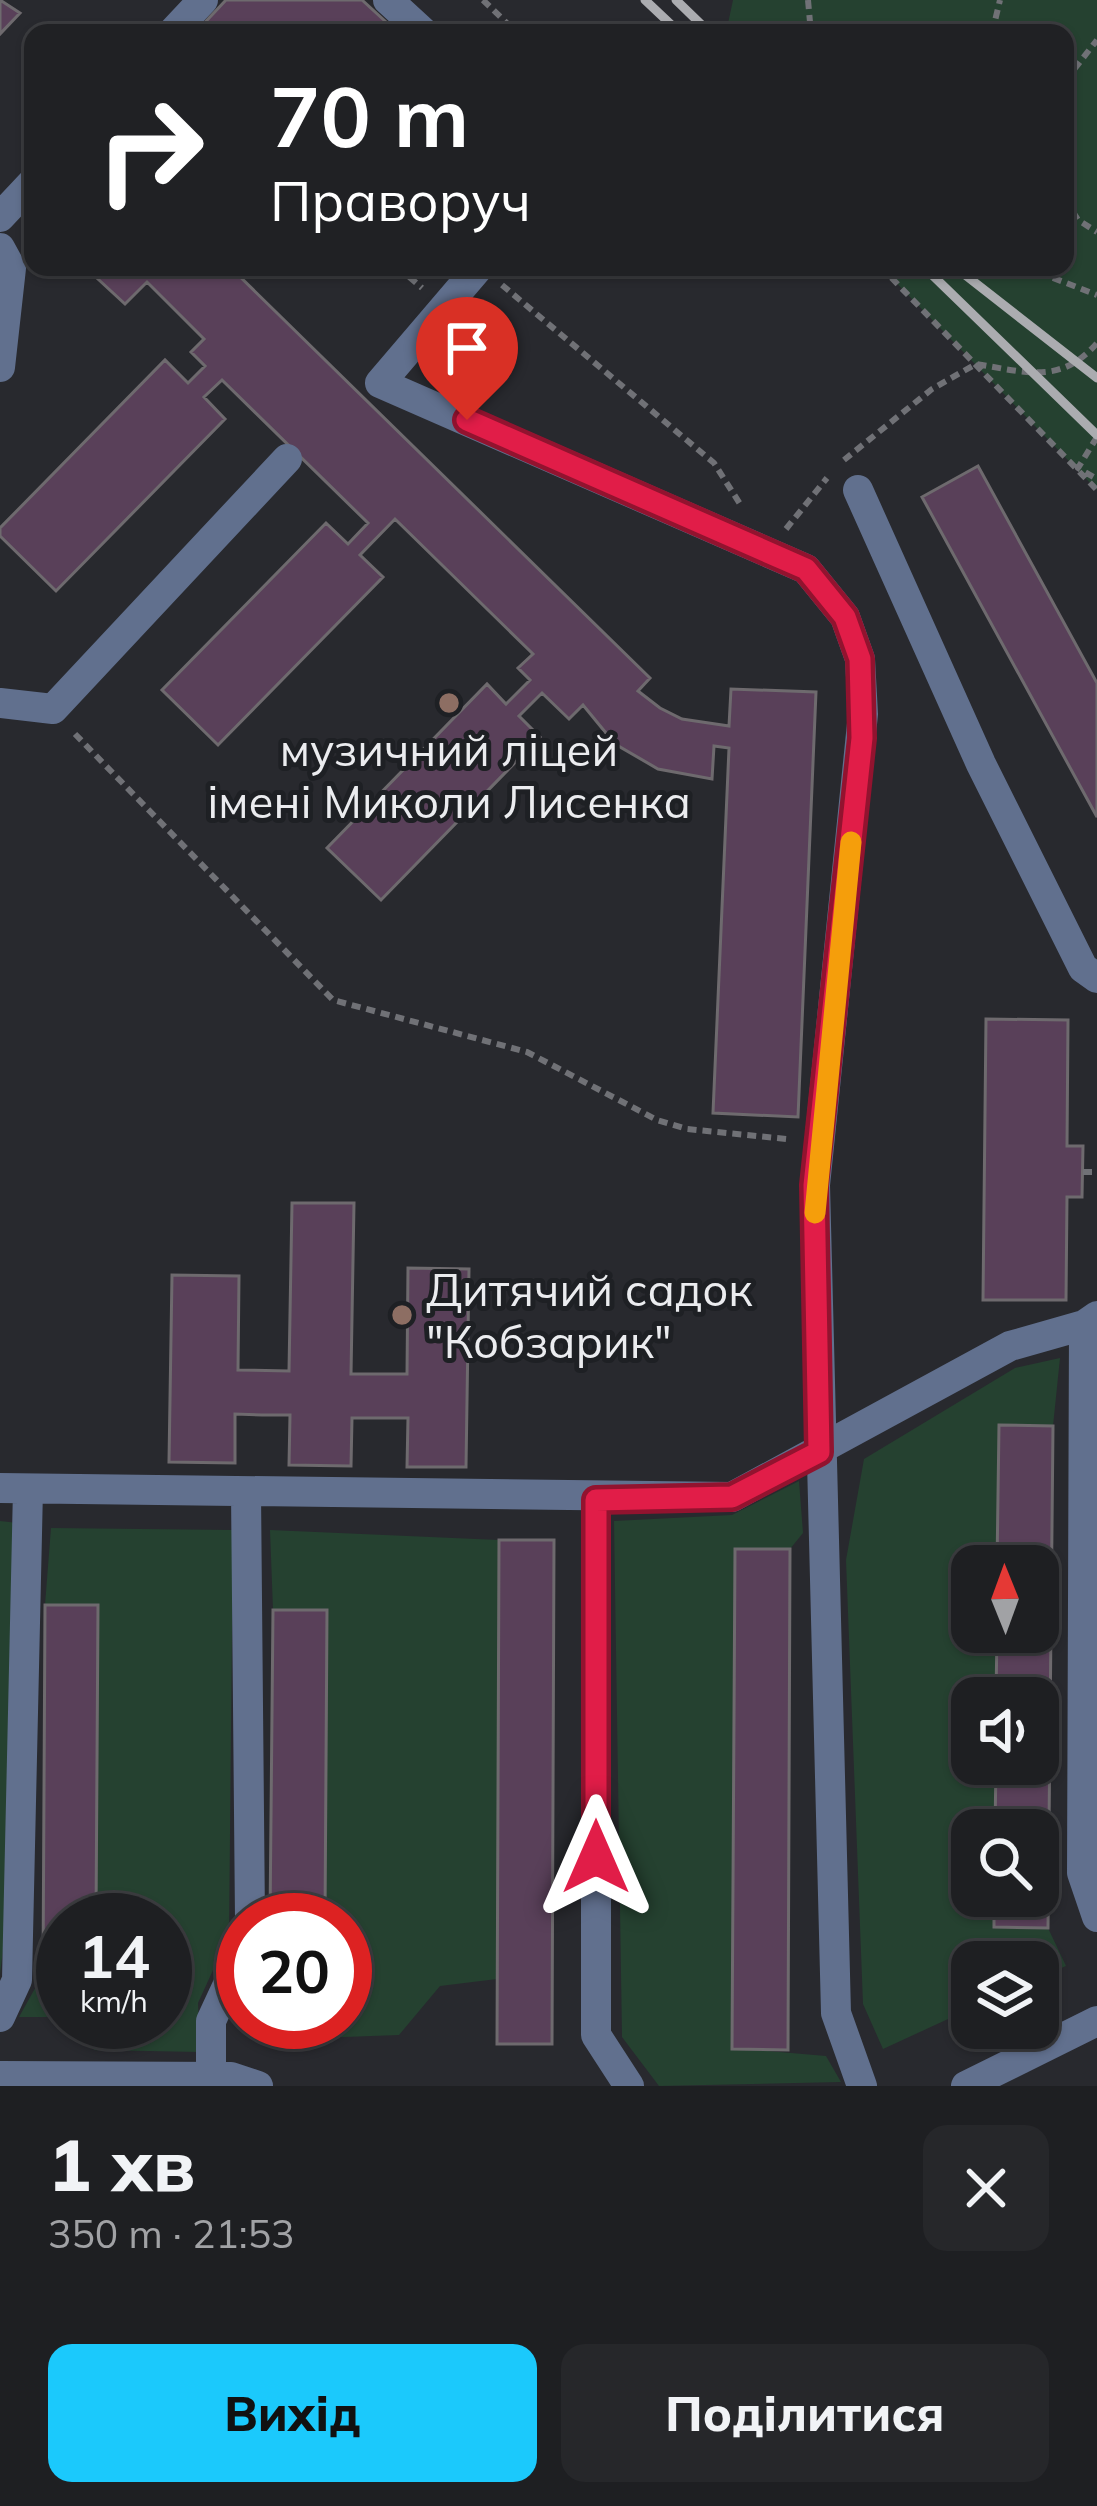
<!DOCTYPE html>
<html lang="uk">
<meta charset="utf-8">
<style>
body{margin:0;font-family:Mulish,sans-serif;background:#26272a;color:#f1f3f6;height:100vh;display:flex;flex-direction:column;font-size:45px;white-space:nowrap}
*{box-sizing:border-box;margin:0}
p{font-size:39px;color:#a1a2a5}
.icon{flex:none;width:66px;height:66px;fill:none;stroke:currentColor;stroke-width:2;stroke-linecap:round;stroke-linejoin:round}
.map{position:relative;height:2086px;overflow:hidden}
.details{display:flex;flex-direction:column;background:#1e1f22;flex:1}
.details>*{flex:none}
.banner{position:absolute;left:24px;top:24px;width:1050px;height:252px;border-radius:24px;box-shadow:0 3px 9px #0004,0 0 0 3px #3c3d40;background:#202124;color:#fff;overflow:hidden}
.needle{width:78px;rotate:359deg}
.controls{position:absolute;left:951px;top:1545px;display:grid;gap:24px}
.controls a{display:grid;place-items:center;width:108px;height:108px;border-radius:24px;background:#1e1f22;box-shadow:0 3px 9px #0004,0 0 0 3px #3c3d40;font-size:60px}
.speed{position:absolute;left:36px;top:1893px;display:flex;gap:24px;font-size:60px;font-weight:700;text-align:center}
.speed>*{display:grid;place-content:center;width:156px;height:156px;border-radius:50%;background:#1e1f22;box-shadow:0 3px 9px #0004,0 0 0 3px #3c3d40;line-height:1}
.speed small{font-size:30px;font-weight:400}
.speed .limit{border:18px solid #d22;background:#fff;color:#111}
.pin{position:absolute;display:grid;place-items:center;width:102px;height:102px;color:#fff;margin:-123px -51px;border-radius:50% 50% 50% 0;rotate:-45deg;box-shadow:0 0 12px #0007}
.pin .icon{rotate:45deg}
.me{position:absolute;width:132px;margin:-66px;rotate:0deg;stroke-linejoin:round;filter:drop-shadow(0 0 9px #0008)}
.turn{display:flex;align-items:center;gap:42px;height:252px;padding:0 48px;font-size:54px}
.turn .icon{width:156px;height:156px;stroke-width:2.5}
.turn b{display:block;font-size:84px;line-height:102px}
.round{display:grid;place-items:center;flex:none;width:126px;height:126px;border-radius:24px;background:#26272a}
.head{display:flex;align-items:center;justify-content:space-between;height:204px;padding:0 48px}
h1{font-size:72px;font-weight:800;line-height:90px}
.button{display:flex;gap:24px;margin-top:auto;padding:24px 48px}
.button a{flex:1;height:138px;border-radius:24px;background:#1bc9fc;color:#111;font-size:48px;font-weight:800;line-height:138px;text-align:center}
.button a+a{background:#26272a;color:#f1f3f6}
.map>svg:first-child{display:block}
.green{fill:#254130}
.building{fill:#594059;stroke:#6e6a6e;stroke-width:3}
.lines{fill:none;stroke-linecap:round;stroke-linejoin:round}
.path{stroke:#707176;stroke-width:6;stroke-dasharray:9 6;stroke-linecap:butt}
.minor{stroke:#61708e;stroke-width:30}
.rail{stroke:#abacb0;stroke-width:9}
.route-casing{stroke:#92132f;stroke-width:30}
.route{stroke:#e11d48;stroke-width:21}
.slow{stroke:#f59e0b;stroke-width:21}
.education-dot{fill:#8d6e63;stroke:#1e2024;stroke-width:4.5}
.labels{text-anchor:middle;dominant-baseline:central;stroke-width:10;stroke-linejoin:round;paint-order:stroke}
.poi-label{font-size:45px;fill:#ebecef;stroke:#1e2024}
</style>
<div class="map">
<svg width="1097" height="2086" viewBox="0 0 1097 2086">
<rect width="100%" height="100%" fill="#28292e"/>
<path class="green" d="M733,0H1097V490L881,267H1065V33H726Z
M1060,1358L1053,1426H999L997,1566H972V1632H997L996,1698H972V1764H996L995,1830H972V1896H994L995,1927L1048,1928L1066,1966L1038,1978V1962H972V2008L883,2049L863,2004L846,1560L864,1459L1015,1368Z
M799,1481L803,1533L790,1549L735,1550L732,2048L826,2056L841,2082L659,2086L622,2037L614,1521L732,1515Z
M0,1521L18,1523L8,1911L0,1974Z
M51,1528L233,1530L229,1935L198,2003L200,2052L94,2050L86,2022H165V1920H96L98,1606L45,1605Z
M270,1530L499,1540L497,1979L440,1986L399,2035L262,2040L264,2022H345V1920H325L327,1611L273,1610Z
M43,1974L63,1975V2017H19Z"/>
<path class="building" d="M0,0L20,13L0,34Z
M226,0H362L398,33H195Z
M85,267H230L650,678L638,691L660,708L682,719L729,726L731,689L816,692L798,1117L713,1113L729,748L714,746L712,779L658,769L615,744L583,705L569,719L542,693L519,716L540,737L381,900L327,848L487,684L506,704L530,680L518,668L533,654L395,519L360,555L383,577L218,745L162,690L326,523L348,544L368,523L222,380L204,397L225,419L56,591L0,536V528L165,360L188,383L205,366L191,352L204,339L147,282L125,304Z
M978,466L1097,683V817L922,497Z
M986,1019L1068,1020L1067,1146H1083L1082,1197H1067L1066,1300H983Z
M292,1203H354L351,1374H407L408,1268L469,1269L466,1467H407L408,1418H352L351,1466L289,1465L290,1415H262L235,1414V1463L169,1462L172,1275L239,1276L238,1370L289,1371Z
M999,1425L1053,1426L1048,1928L994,1927V1896H1038V1830H995L996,1764H1038V1698H996L997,1632H1038V1566H997Z
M499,1540H554L552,2044H497Z
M735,1549H790L788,2050L732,2049Z
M45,1605H98L96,1920H63V1975L43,1974Z
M273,1610H327L325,1920H270Z"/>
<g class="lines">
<path class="path" d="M483,0L517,33
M808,0L811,33
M992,33L1000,0
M1065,81L1097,40
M1065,199L1078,220L1097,232
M398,267L422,288
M881,267L1097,490
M1025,267L1097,295
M502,285L714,463L742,507
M1097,437L1078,468L1097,479
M844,460L932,389L976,364C1025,372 1061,385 1097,343
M786,529L827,478
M75,734L333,1000L527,1052L657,1120L687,1129L787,1139
M1083,1172H1097"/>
<path class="minor" d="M388,0L424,33
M172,33L203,0
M0,217L33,182
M0,248L11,268L0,367
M479,267L380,383L806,569L845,617L860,659L863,714L815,1185L836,2013L862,2086
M858,490L981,764L1083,968L1097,978
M0,703L53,709L287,459
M1084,1325L1082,1873L1097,1917
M0,1488L732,1497L1010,1346L1084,1325L1097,1316
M246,1492L250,1920
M596,1500V2035L629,2086
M0,2017L17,1980L28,1489
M0,2076L231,2077L258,2086
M211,2077V2021L243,1952
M966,2086L1097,2021"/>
<path class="rail" d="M645,0L680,33
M676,0L710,33
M924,267L1097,435
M955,267L1097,378"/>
</g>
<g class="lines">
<g class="route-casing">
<path id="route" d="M467,420L806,569L845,617L860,659L862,738L814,1185L819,1452L732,1497L596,1500V1857"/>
</g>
<use href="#route" class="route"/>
<path class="slow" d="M815,1213L851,842"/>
</g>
<g class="education-dot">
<circle cx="449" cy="703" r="12"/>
<circle cx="402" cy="1315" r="12"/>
</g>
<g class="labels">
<g class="poi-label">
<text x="449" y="749">музичний ліцей<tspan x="449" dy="52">імені Миколи Лисенка</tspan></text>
<text x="426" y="1289" text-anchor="start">Дитячий садок<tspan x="426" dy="52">"Кобзарик"</tspan></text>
</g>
</g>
</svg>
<div class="controls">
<a><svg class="needle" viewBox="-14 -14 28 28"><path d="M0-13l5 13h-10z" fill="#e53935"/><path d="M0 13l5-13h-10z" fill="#a1a2a5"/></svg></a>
<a><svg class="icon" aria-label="sound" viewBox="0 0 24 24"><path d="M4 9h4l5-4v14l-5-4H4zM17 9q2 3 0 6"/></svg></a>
<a><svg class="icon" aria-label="search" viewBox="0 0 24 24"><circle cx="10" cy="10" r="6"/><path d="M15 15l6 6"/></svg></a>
<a><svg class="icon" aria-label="layers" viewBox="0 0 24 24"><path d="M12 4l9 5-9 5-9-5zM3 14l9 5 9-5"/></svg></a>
</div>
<div class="speed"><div>14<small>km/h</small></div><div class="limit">20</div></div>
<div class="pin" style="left:467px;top:420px;background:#d93025"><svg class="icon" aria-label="arrive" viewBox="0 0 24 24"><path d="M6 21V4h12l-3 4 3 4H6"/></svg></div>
<svg class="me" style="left:596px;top:1857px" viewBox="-20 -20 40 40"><path d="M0-17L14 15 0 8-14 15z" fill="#e11d48" stroke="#fff" stroke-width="4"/></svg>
<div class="banner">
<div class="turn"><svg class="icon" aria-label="right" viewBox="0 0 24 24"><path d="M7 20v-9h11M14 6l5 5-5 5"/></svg><div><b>70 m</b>Праворуч</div></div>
</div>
</div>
<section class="details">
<div class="head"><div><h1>1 хв</h1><p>350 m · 21:53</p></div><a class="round"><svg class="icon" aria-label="close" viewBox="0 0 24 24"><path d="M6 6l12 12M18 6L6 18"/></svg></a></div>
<div class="button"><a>Вихід</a><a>Поділитися</a></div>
</section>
